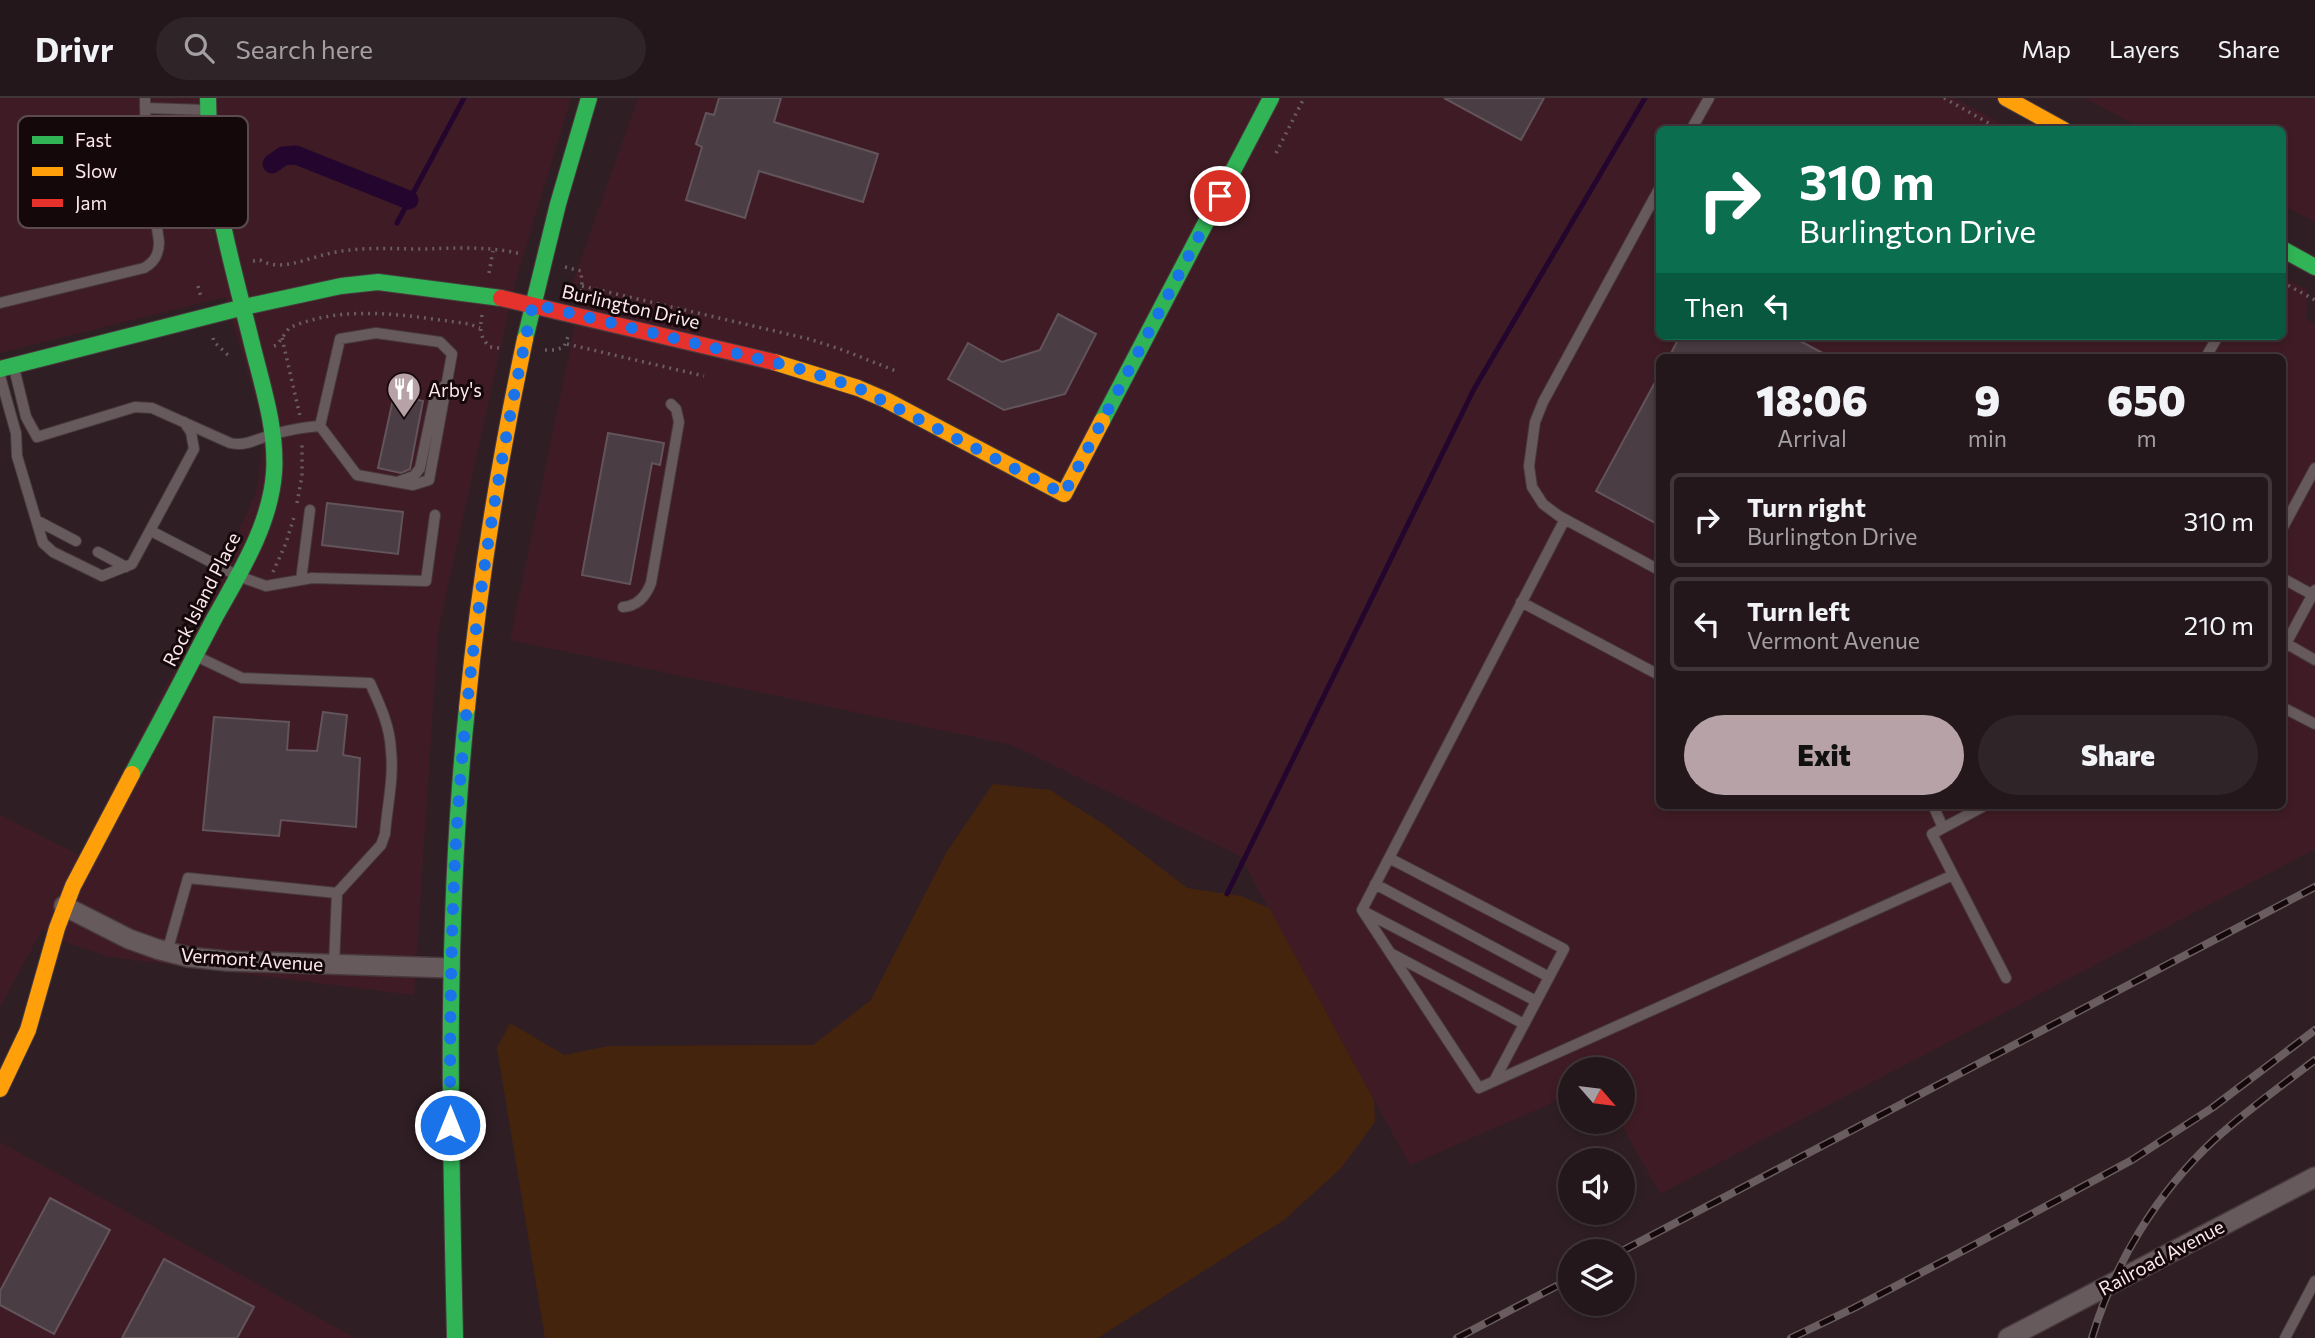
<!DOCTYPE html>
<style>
body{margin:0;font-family:Commissioner,sans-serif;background:#2f2428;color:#f1f3f6;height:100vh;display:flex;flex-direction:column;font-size:26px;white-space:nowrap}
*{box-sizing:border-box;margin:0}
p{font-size:23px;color:#a39fa3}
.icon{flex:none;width:38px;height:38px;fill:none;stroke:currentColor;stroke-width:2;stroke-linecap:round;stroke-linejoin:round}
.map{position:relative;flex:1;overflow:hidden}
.drawer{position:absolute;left:1656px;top:256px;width:630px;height:455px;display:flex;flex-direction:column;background:#23171b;border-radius:10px;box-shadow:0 4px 10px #0003,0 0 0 2px #40363a}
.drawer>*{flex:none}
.hud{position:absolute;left:1656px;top:28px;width:630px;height:214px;border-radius:10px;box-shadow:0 4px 10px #0003,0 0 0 2px #40363a;background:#0b6e4f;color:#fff;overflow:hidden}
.needle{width:46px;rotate:118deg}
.fabs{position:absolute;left:1558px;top:959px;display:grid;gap:14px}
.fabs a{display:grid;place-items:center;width:77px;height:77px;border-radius:50%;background:#23171b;box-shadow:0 4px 10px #0003,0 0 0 2px #40363a;font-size:35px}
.pin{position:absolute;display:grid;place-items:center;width:60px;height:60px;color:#fff;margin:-30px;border:4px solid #fff;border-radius:50%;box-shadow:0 2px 7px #0007}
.me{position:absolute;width:77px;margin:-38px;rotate:0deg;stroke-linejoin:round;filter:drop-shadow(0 0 5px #0008)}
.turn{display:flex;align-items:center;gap:24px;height:147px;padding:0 28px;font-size:32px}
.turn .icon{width:91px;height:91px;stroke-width:2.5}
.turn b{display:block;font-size:49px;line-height:60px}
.then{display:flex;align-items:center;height:66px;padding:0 28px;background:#0003;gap:14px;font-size:26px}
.eta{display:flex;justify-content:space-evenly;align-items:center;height:119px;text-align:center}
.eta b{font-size:42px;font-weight:800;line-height:49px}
.primary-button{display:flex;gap:14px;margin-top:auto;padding:14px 28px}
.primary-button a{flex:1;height:80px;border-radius:42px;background:#b6a2a7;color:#111;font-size:28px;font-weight:800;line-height:80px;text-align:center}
.primary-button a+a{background:#2f2428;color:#f1f3f6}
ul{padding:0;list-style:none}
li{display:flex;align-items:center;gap:21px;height:94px;margin:0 14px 10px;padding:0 14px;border:4px solid #40363a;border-radius:10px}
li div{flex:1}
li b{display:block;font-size:26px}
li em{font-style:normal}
header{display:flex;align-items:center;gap:42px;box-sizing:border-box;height:98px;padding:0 35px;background:#23171b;border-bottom:2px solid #40363a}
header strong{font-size:33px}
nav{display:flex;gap:38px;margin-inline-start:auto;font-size:24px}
.search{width:490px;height:63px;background:#2f2428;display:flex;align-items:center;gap:18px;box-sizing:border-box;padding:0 24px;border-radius:38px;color:#a39fa3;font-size:26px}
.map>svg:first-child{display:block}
.built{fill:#3f1c25;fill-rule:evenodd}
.green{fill:#45240e}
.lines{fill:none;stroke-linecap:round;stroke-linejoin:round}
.stream{stroke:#23052e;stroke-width:5}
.canal{stroke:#23052e;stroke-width:19}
.building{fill:#4a3d43;stroke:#62545a;stroke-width:2}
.lane-casing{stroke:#483a3e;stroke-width:12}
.street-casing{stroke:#483a3e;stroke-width:22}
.fast-casing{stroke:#483a3e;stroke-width:18}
.slow-casing{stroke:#483a3e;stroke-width:18}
.jam-casing{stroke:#483a3e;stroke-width:18}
.path{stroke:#6a5d60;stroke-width:3.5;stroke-dasharray:2 5;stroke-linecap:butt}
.lane{stroke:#675a5d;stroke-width:10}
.street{stroke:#675a5d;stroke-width:19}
.fast{stroke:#30b455;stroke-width:16}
.slow{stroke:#ff9f0a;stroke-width:16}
.jam{stroke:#e5322d;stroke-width:16}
.rail-casing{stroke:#6a5d60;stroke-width:8}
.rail{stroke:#15080b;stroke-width:5;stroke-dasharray:16;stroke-linecap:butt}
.route{stroke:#1a73e8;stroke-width:12;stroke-dasharray:0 21.6}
.labels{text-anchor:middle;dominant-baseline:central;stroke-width:6;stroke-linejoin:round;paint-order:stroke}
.street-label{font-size:19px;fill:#fee8ed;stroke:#15080b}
.poi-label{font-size:19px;fill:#fee8ed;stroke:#15080b;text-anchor:start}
.key{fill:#15080b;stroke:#5b4b4f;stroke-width:2}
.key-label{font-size:19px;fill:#fee8ed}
</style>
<header>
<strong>Drivr</strong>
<div class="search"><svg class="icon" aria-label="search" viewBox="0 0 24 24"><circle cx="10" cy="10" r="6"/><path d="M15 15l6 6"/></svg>Search here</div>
<nav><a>Map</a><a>Layers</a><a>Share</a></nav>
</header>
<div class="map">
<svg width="2315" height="1240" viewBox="0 0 2315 1240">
<rect width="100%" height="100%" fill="#2f1f24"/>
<path class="built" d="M0,0H571L515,185L438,533L414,897L110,859L62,843L42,832L0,909V717L79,757L205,512L257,391L262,355V323L225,199L0,255Z
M638,0H1954L2012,31L1659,32V238H2282V179L2307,192L2306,221L2315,226V751L1660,1096L1620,1024H1622V971H1570V997L1410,1067L1240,758L1012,647L510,542L584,183L570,192ZM1659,259H2282V707H1659Z
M2085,0H2315V124L2282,107V32L2143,31Z
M0,1044L355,1240H0Z"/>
<path class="green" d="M993,686L1050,692L1105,727L1187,790L1241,798L1269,810L1374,1002L1375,1024L1341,1070L1284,1122L1098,1240H545L497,950L510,925L564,957L609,948L813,947L871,902L946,755Z"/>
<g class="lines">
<path class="stream" d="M397,125L464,0
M1227,796L1474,291L1645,0"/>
<path class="canal" d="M272,66L283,58L296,57L409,102"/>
</g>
<path class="building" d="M719,0H781L774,24L878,56L863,104L759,73L745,120L686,102L702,49L696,46L706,15L714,17Z
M1444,0H1544L1521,42Z
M1058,216L1096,236L1065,296L1004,312L948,281L968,245L1002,264L1040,252Z
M1680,238H1791L1830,259H1669Z
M1659,277V427L1596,393Z
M394,297L423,303L410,371L401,375L378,370Z
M608,335L664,345L660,367L652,365L630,486L582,477Z
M327,405L403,414L398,456L322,447Z
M323,614L347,617L343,657L360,660L356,729L281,722L279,738L203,732L214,619L289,624L287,652L317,653Z
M50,1100L110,1132L54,1236L0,1207V1193Z
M164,1161L254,1209L237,1240H122Z"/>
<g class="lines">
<g class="lane-casing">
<path id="lane" d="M145,10L207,12
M1691,32L1709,0
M1659,91L1543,304L1535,324L1529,368L1532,389L1543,406L1559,418L1659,472
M0,205L144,170C155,164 159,156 159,144L146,52L145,0
M2206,259L2218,238
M14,270L26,319L37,339L135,309L152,310L230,345C246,349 258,340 274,336C289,332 304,329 320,328L357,377L413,387L429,382L452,256L440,244L376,235L340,241L320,328
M0,278L16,335L17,358L43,445L53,454L102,478L132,466L194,351L191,334L184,324
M400,383L414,378L420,370L434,303L444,288
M1565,421L1362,812L1479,990L1953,777
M36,422L76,443
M2282,431L2315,370
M151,433L238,478L266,488L312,480L426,483L435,417
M98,454L126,469
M2282,480L2315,498
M301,482L310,412
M1521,504L1659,577
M623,509C638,508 646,498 651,485L679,324L676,311L671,306
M2282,543L2315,562
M2282,553L2315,492
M2282,609L2315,626
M1933,707L1943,730L1986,707
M1943,730L1932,736L2006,880
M1389,760L1564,851L1494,983
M1375,786L1549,879
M1363,813L1536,903
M167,854L188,780L337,795L381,747L385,736C387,709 394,680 391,653C390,628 380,607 370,585L242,580L196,558
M1392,856L1524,926
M334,867L337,795
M2285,1240L2315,1183"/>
</g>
<g class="street-casing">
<path id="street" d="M64,808L129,841L157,851L188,859L227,863L450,870
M2008,1240L2315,1079"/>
</g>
<g class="fast-casing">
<path id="fast" d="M2282,151L2315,169
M525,241L558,106L589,0
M0,271L244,209L341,188L378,184L501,200
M1102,323L1271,0
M132,676C160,625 187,573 214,521C239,476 270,428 274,375C277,333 263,290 253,250C232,164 208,89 208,0
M455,1240C450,1030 445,820 467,610"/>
</g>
<g class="slow-casing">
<path id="slow" d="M2006,0L2064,32
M774,264L858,290L886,302L1064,396L1102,323
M467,610C479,486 499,363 525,241
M0,991L28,932L57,830L73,788L132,676"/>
</g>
<g class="jam-casing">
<path id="jam" d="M501,200L774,264"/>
</g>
<path class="path" d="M1944,0L2001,32
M1276,55L1304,0
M253,163L260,162C280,174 305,161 327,156C360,148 391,151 424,151C456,150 490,148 521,156
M565,169L581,173L582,188L580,195
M489,175L493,153
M2282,184L2315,202
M198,188L201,199
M582,188L809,241L843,252L896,273
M482,217C480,230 479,239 490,249L499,250
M213,240L214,244L228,257L232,256
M282,240L300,318
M567,246L704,278
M274,248L277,247L289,230C345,205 410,218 469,226L480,230
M545,252H556L564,249L569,236
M297,405L302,378V343
M273,474L286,445L294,419"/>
<use href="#lane" class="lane"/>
<use href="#street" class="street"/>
<use href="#fast" class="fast"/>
<use href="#slow" class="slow"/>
<use href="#jam" class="jam"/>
<g class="rail-casing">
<path id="rail" d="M1622,1153L2315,789
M1457,1240L1570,1181
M1791,1240L1854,1210L1974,1147L2132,1062L2212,1010L2315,932
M2092,1240C2114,1165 2157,1095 2214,1042C2246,1013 2281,988 2315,962"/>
</g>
<use href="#rail" class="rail"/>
</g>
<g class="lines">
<path class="route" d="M450,1027C450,905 451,783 462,662C475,508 500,357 533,206L797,270L858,290L1064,396L1220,98"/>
</g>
<defs>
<g id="restaurant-pin" transform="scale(1.75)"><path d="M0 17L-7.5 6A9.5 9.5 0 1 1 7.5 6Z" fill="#b6a2a7" stroke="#15080b"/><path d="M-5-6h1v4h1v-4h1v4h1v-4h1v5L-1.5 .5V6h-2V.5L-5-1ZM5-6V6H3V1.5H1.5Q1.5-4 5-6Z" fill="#fff"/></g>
</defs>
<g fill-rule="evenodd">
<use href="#restaurant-pin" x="404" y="291"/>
</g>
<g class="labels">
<g class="street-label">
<text transform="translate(631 208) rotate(13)">Burlington Drive</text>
<text transform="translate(201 501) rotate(-63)">Rock Island Place</text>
<text transform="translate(252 861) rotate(4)">Vermont Avenue</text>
<text transform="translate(2161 1159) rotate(-28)">Railroad Avenue</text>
</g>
<g class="poi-label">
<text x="428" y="291">Arby's</text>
</g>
</g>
<rect x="18" y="18" width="230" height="112" rx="10" class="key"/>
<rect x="32" y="38" width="31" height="8" fill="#30b455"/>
<rect x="32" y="69" width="31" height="9" fill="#ff9f0a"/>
<rect x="32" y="101" width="31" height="8" fill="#e5322d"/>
<g class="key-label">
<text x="75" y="49">Fast</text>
<text x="75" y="80">Slow</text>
<text x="75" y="112">Jam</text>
</g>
</svg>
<div class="fabs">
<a><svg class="needle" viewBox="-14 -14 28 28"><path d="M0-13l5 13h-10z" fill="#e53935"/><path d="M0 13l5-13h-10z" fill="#a39fa3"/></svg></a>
<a><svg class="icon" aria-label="sound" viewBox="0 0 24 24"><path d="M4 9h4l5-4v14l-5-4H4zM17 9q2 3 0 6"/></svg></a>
<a><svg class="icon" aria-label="layers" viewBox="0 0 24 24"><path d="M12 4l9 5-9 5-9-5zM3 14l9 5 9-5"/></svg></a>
</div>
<div class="pin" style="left:1220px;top:98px;background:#d93025"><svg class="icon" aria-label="arrive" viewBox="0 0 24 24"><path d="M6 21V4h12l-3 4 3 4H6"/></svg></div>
<svg class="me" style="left:450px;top:1027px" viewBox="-20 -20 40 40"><circle r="17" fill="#1a73e8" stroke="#fff" stroke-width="3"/><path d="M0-11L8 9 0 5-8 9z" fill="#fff"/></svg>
<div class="hud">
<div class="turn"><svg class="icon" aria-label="right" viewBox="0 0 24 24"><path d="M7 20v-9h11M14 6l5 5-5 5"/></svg><div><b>310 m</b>Burlington Drive</div></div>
<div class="then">Then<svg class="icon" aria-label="left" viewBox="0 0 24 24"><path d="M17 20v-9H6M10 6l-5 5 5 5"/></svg></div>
</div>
<section class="drawer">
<div class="eta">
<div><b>18:06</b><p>Arrival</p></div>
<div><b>9</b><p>min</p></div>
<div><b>650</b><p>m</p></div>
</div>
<ul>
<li><svg class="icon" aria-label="right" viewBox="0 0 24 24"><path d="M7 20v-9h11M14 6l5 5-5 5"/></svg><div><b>Turn right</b><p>Burlington Drive</p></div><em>310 m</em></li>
<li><svg class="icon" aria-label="left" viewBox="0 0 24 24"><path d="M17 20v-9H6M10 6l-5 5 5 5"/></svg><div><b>Turn left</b><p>Vermont Avenue</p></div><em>210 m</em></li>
</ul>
<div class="primary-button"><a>Exit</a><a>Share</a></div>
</section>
</div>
